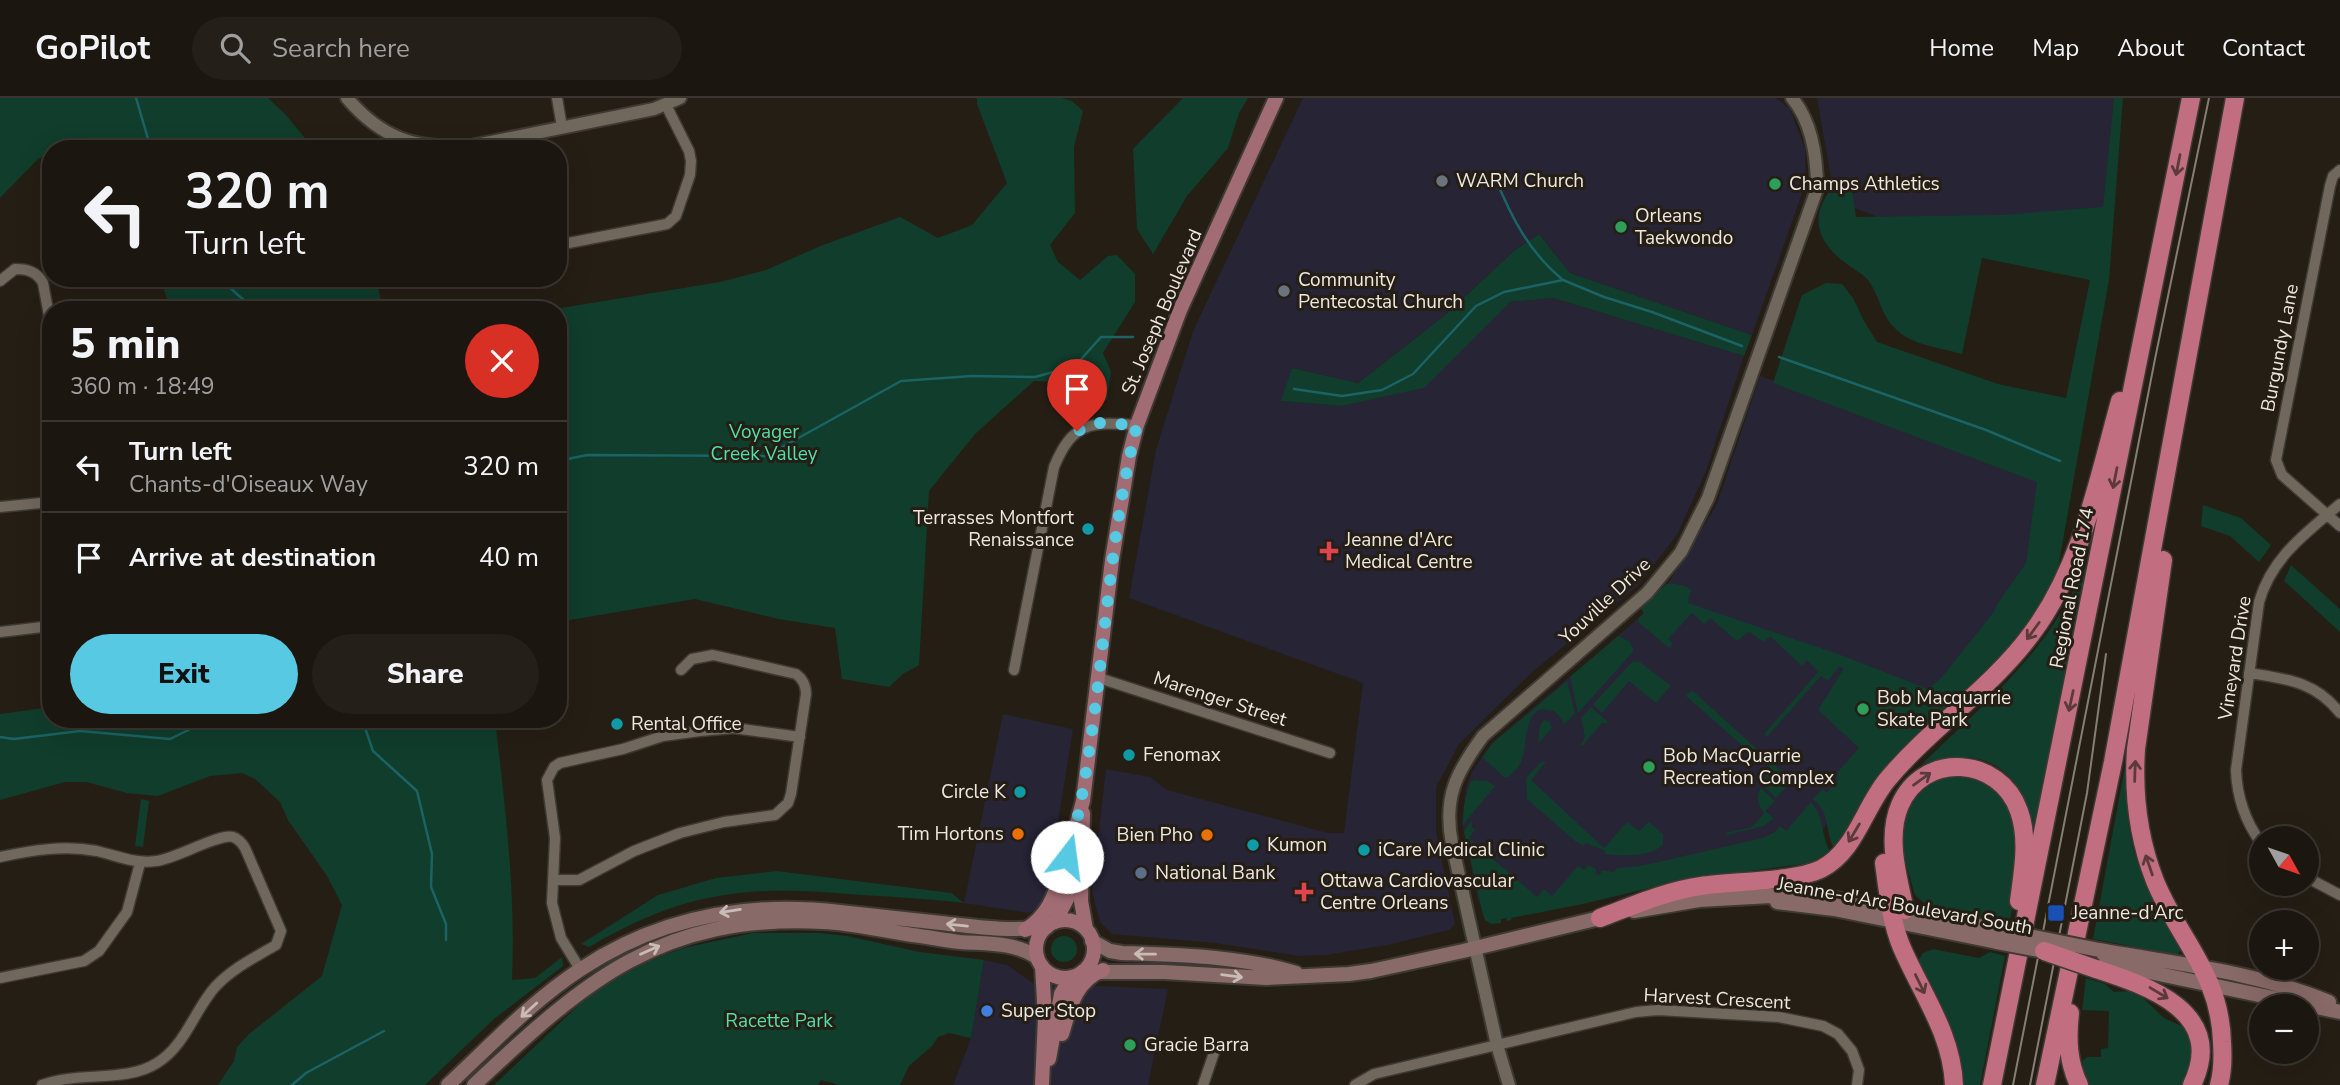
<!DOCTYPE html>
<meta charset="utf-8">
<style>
body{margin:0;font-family:"Nunito Sans",sans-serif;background:#251f19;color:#f1f3f6;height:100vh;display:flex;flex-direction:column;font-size:26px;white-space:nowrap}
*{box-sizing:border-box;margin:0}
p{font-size:23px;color:#a09f9f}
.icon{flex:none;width:38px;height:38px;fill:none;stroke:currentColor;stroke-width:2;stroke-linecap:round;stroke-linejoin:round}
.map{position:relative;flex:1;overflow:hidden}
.panel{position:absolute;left:42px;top:203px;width:525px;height:427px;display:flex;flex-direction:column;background:#1c1610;border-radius:28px;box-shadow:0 7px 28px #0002,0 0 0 2px #3a3530}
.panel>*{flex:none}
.banner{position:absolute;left:42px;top:42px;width:525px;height:147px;border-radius:28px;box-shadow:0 7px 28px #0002,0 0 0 2px #3a3530;background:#1c1610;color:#f1f3f6;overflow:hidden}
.needle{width:46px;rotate:130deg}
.controls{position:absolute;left:2249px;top:728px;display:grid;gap:14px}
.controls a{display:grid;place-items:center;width:70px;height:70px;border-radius:50%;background:#1c1610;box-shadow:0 7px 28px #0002,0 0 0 2px #3a3530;font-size:35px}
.pin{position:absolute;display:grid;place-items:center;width:60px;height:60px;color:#fff;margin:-72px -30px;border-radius:50% 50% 50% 0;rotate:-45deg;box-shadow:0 0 7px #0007}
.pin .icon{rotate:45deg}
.me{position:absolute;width:77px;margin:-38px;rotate:15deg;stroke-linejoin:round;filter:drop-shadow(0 0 5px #0008)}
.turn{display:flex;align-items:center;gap:24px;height:147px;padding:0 28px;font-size:32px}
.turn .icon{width:91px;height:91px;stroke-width:2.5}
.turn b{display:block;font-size:49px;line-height:60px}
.round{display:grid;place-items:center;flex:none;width:74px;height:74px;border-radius:37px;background:#251f19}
.summary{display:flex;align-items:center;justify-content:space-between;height:119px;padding:0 28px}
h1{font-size:42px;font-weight:800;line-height:52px}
.primary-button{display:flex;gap:14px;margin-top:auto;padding:14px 28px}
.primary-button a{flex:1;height:80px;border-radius:42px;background:#57c9e2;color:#111;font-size:28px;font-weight:800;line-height:80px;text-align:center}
.primary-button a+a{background:#251f19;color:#f1f3f6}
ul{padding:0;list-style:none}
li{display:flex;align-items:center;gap:21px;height:91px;padding:0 28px;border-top:2px solid #3a3530}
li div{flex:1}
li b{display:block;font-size:26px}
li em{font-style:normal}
header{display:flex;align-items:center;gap:42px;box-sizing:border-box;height:98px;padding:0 35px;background:#1c1610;border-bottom:2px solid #3a3530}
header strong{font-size:33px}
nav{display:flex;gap:38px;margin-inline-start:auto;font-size:24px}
.search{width:490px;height:63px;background:#251f19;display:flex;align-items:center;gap:18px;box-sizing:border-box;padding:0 24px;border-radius:38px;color:#a09f9f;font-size:26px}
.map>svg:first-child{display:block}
.commercial{fill:#262435}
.green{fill:#103d2c}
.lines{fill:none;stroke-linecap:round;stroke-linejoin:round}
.stream{stroke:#1b6364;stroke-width:2.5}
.minor-casing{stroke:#3f3933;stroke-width:13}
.tertiary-casing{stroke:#3f3933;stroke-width:16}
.secondary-casing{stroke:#3f3933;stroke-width:18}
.primary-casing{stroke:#3f3933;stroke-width:18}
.motorway-casing{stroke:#3f3933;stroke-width:21}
.minor{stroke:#70685d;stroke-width:10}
.tertiary{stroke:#70685d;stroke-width:12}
.secondary{stroke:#886a68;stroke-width:14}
.primary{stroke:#a16c73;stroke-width:14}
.motorway{stroke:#c16e81;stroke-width:18}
.tram{stroke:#847e76;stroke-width:2}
.secondary-bridge-casing{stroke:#3f3933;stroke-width:18;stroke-linecap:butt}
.motorway-bridge-casing{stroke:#3f3933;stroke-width:21;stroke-linecap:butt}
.secondary-bridge{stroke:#886a68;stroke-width:14}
.motorway-bridge{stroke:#c16e81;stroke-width:18}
.oneway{stroke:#5c3a3b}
.oneway2{stroke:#c9bbb6}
.route{stroke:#57c9e2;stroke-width:12;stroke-dasharray:0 21.6}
.worship-dot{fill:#6b7280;stroke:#251e15;stroke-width:2.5}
.leisure-dot{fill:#2e9e5b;stroke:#251e15;stroke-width:2.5}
.culture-dot{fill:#0f9aa8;stroke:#251e15;stroke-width:2.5}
.health-dot{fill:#e0444e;stroke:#251e15;stroke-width:2.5}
.food-dot{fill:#e8710a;stroke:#251e15;stroke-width:2.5}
.service-dot{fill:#5c6f8a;stroke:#251e15;stroke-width:2.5}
.transit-dot{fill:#1a4fb4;stroke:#251e15;stroke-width:2.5}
.shop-dot{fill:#3f7fe0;stroke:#251e15;stroke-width:2.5}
.labels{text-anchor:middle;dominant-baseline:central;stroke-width:6;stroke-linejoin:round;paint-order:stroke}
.poi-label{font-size:19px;fill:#ece7e0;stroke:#251e15;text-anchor:start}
.street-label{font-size:19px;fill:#ece7e0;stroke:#251e15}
.park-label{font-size:19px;fill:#51dfaa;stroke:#251e15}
</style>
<header>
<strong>GoPilot</strong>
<div class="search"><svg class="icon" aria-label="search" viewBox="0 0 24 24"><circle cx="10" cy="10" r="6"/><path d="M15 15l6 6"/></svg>Search here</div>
<nav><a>Home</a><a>Map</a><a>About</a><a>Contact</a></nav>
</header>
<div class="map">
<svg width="2340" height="987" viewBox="0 0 2340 987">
<rect width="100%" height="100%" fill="#251e15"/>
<path class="commercial" d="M1303,0H1776L1790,11L1805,51L1806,84L1752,237L1570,175L1539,136L1515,152L1444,218L1358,285L1292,270L1282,303L1342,308L1423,290L1510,204L1553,200L1744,258L1706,373L1677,437L1637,488L1530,576L1459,646L1436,689V733L1455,826L1449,832L1387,847L1326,857L1299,858L1215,845L1112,836L1100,824L1092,794L1106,671L1150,679L1167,692L1328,735H1344L1363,585L1129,500L1156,352L1193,233Z
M1817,0H2123L2108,113L1900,127L1835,103Z
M1760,278L2047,380L2028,470L2002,513L1872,667L1807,753L1486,823L1478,801L1462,725L1466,690L1472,674L1492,645L1634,524L1663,494L1717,406Z
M1003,616L1073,631L1047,793L1041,808L1030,815L964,805Z
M984,862L1007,867L1033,885L1168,891L1148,987H953L971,940Z"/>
<path class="green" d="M0,0H268L285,16L314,51H51V55L38,61L0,100Z
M977,0H1062L1072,3L1083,13L1074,49L1075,115L1050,147L1058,164L1080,182L1108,158L1117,157L1135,176V204L1103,255L1111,274L1107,302L1060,284L1034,283L975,336L929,393L919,567L903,576L889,589L842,581L835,530L779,521L695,501L558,524V212H549L720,184L766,172L823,147L900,119L938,140L972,127L1007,85L977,6Z
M1183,0H1248L1239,15L1228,50L1187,98L1153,156L1137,131L1133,51Z
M2114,0H2123L2109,182L2057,476L2025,534L1837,747L1833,749C1825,731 1830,715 1813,701L1822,691L1827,694L1839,681L1835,677L1859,650L1818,612L1844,570L1839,569L1828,583L1821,578L1767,639L1764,636L1818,574L1807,562L1802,568L1770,538L1764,544L1749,534L1737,543L1710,520L1704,526L1692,515L1668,541L1673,546L1669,550L1639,525L1638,521L1644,515L1641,511L1666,486C1675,485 1687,487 1692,493L1690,495L1688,505L1838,556L1928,591L1941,580L1993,515L1998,505L2026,465L2037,384L1773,285L1802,197L1826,185L1842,186L1853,200L1864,223L1877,244L1998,286L2066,300L2090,182L1982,160L1962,256C1945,251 1921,248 1906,239C1879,221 1884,205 1868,182C1863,176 1853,171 1847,166C1821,148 1808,123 1829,94L1852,91L1856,119L2002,117L2103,109Z
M1539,136L1570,175L1752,237L1744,258L1553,200L1510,204L1424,290L1342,308L1281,303L1292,270L1358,285L1444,218L1515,152Z
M160,180H376L383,212H171Z
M2203,407L2241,420L2271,447L2259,464L2230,438L2201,428Z
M2089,462L2035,735C2029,699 2008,661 1966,659C1951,659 1936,663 1922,666C1967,622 2025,573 2058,519C2070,501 2079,481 2089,462Z
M2291,467L2340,511V534L2284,483Z
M1618,538L1629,543L1634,552L1632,555L1578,615L1570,579Z
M1633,563L1640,564L1671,588L1656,605L1629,583L1602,615L1593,606Z
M1567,583L1575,615L1564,627C1561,620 1557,613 1549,612C1521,606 1529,652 1520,666C1518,671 1512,675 1509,679H1504L1482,659L1494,644Z
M1690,593L1694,594L1790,681L1789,686L1776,700L1762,687L1768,679L1765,676L1770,668L1756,654L1753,657L1686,598Z
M51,609V621H495C505,709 516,794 512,882L535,880L562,859L563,868L494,921L425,987H218L234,963L237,949L249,936L322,878L342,807L327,778L288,722L280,704L255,681L242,675L210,678L158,698L127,695L86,684H65L0,702V616Z
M1591,609L1608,624L1606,626L1603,624L1583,647H1580L1585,639L1581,620Z
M1544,622L1550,624L1552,630L1538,646L1540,627Z
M2129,647C2126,692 2123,737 2144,779C2155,803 2175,824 2182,850L2177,857L2093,841Z
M1541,664H1546L1531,682L1604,750L1627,724L1639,733L1649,724L1663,736V747C1648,760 1623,758 1605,756V753L1586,745L1584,748L1575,743L1527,701L1526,680Z
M1955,675L1985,682L2016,714L2017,790L2009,825L1926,807L1915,797L1903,756V724L1907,709L1924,687Z
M1475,682L1487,683L1495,688L1463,727L1464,707L1470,684Z
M1761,690L1775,703L1765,713L1774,720L1764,728L1726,737V735L1752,729L1764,715C1758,707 1755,699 1761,690Z
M141,701L149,703L143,749L135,748Z
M1811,704C1824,718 1821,737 1830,753L1811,765L1687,781L1583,806L1511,820V822L1507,823L1506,820L1501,821V825L1491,826L1485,822L1483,817L1464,733L1472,722V729L1475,732L1469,740L1537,799L1544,791L1552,798L1578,768L1584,772L1588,767L1596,771V776L1600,777L1602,772L1613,774L1618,770L1640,768L1763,740L1775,734L1780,728L1786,733Z
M777,773L951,795L964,805C930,801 896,799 862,797C812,793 763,789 713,799C669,807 627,827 589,849L581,846L658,797L716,780Z
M753,835H820L847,838L920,854L984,862L971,940L949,935L938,939L932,948L909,968L900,987H839L821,982L818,987H494L582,904L609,885L646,864L683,850Z
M1051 851a13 13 0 1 1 26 0a13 13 0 1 1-26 0Z
M1933,851L1979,860L1990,854L2005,858L1980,987H1961L1918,869V863L1923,855Z
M2086,880L2105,886L2114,894L2131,893L2141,898L2164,920L2186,930L2194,945L2187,987H2089L2082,971L2083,962L2088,959H2101V951L2108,950L2109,913L2082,912Z"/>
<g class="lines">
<path class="stream" d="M136,0L151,51
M1495,79C1511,119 1529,154 1563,182
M219,180L255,212
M1779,259L1986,332L2060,363
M1294,291L1342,298L1382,292L1413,276L1476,208L1504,194L1563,182L1604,199L1652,214L1742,248
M558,363L587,357L766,358L901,283L972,278L1035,279L1075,268L1101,239H1133
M362,621L373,653L417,693L432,756L431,789L446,826V842
M0,639L14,641L80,633L170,641L211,621
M292,987L306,975L384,933"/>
<g class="minor-casing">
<path id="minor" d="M557,0L562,29
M2340,72L2333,78L2330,88L2276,362L2282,377L2340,428
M558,147L667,126L676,118L690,77L691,63L689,53L666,7
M0,183L15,171C28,171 37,174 43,185L51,228
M0,409L51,404
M0,534L51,528
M1014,572L1054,369C1073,323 1091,324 1137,327
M2249,575C2286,581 2315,583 2340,615
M1099,580L1330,655
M2261,745C2245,723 2237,699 2236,672L2259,504C2272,459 2306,435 2340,406
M0,759C33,752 64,747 97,753C118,758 135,766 156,763C176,761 219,735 233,739C239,741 242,745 245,750L281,833L276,847C254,860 233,870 215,889C194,913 185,948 157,965C126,985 77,973 42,987
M2306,779L2340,797
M553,782H579L634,753L680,735L724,724L775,717L788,705L791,696L806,596C806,587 803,581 796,576L713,557L692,561L681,572
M580,871L561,840L552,805L555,740L547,682L554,669L560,665L623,651L663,638L700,633L734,630L800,639
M0,880L84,863L99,853L127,814L140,765
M1203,987L1216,949
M1355,987L1374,976L1636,914L1658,912L1779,919L1823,928L1838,936L1852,953L1859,972L1857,987"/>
</g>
<g class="tertiary-casing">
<path id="tertiary" d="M347,0C382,41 414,50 466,49L654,11L680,0
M1509,987L1497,947L1452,746C1443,699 1456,675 1483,638L1647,495L1681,454L1708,400L1817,91C1817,60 1813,25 1792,0"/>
</g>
<g class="secondary-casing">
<path id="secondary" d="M1777,804L1834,811L1997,844
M1634,813L1699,802L1804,796L1891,810L1999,832
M1092,843L1110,853L1122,855C1181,857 1240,858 1296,875
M2099,852C2176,866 2257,874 2329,904
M2097,863L2340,914
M1082,874H1164L1266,880L1349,876L1371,873L1463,853L1608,818
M448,987C491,947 532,903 581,871C660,819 747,803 840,814C874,818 907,821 941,825C977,829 1011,834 1047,829
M474,987C586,882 660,816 823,824C852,825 883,833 912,837C928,839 944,842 960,844C988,846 1013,844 1037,859"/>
</g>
<g class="primary-casing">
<path id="primary" d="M1083,715L1081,803L1086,831
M1036 851a29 29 0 1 1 58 0a29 29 0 1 1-58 0Z
M1055,824L1067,801L1072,744L1083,703L1112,462L1129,358L1137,327L1180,212L1276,0
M1025,832C1050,816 1055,795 1064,768
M1042,868L1045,920L1042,987
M1062,936C1070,910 1075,883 1103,872
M1049,961L1061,896L1071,879"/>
</g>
<g class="motorway-casing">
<path id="motorway" d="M2163,462L2136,651C2133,697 2138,740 2155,783C2179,842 2220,875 2222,944C2223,959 2223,973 2219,987
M1884,765C1888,794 1891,824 1902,850C1922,896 1952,936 1954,987
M1905,812C1898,780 1886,739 1900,707C1923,653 2000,658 2019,713C2029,741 2023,773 2019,803
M1600,820C1632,808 1666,793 1701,788C1733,783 1794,784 1821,771C1855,754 1864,710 1887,682C1931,629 1991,591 2032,535C2082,468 2098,382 2120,303
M2096,871C2148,888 2227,914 2192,987
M2070,915C2067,941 2068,964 2079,987
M1992,987L2191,0
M2045,987L2113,664L2235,0"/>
</g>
<use href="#minor" class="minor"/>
<use href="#tertiary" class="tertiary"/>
<use href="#secondary" class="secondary"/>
<use href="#primary" class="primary"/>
<use href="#motorway" class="motorway"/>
<path class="tram" d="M2013,987L2155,261L2209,0
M2030,987L2087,695L2106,556"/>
<g class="secondary-bridge-casing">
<path id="secondary-bridge" d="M1999,832L2099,852
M1997,844L2055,855"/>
</g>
<g class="motorway-bridge-casing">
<path id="motorway-bridge" d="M2044,853L2096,871"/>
</g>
<use href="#secondary-bridge" class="secondary-bridge"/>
<use href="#motorway-bridge" class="motorway-bridge"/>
</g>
<defs><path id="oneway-shaft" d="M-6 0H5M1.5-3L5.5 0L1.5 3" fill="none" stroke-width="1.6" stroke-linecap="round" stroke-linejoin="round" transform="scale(1.75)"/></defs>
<g class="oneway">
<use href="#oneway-shaft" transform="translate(2178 67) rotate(101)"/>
<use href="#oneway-shaft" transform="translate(2115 380) rotate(101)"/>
<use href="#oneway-shaft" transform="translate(2033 533) rotate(126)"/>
<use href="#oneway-shaft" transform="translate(2071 603) rotate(102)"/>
<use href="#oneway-shaft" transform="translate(2135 673) rotate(-88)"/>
<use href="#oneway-shaft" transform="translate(1922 681) rotate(-36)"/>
<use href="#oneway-shaft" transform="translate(1854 735) rotate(121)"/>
<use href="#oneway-shaft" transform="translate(2149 767) rotate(-109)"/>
<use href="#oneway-shaft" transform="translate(1920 886) rotate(64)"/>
<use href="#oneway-shaft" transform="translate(2159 895) rotate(31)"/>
</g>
<g class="oneway2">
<use href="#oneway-shaft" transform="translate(730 813) rotate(171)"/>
<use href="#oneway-shaft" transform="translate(957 827) rotate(-174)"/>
<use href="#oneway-shaft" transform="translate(650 852) rotate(-24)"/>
<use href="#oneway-shaft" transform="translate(1145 856) rotate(-179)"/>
<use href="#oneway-shaft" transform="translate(1232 878) rotate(7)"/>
<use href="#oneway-shaft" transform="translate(529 912) rotate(138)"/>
</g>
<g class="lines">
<path class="route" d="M1067,759C1082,711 1087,668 1094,618C1107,521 1113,422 1137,327L1099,325L1077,333"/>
</g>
<g class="worship-dot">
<circle cx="1442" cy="83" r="7"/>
<circle cx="1284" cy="193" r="7"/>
</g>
<g class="leisure-dot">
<circle cx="1775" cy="86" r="7"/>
<circle cx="1621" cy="129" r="7"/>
<circle cx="1863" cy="611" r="7"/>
<circle cx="1649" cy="669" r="7"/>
<circle cx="1130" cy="947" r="7"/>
</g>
<g class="culture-dot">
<circle cx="1088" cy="431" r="7"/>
<circle cx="617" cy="626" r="7"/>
<circle cx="1129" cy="657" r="7"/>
<circle cx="1020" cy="694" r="7"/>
<circle cx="1253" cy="747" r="7"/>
<circle cx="1364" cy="752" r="7"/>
</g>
<g class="health-dot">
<path d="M1325.5 442.5h7v7h7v7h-7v7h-7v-7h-7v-7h7z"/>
<path d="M1300.5 783.5h7v7h7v7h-7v7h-7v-7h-7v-7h7z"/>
</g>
<g class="food-dot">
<circle cx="1018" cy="736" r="7"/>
<circle cx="1207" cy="737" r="7"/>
</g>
<circle class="service-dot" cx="1141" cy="775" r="7"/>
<rect class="transit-dot" x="2047" y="806" width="18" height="18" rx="3.5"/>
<circle class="shop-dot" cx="987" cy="913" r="7"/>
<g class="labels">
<g class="poi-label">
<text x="1456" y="83">WARM Church</text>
<text x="1789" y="86">Champs Athletics</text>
<text x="1635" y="118">Orleans<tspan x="1635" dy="22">Taekwondo</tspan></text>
<text x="1298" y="182">Community<tspan x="1298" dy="22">Pentecostal Church</tspan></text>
<text x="1074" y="420" text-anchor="end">Terrasses Montfort<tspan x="1074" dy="22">Renaissance</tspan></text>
<text x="1345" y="442">Jeanne d'Arc<tspan x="1345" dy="22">Medical Centre</tspan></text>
<text x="1877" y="600">Bob Macquarrie<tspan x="1877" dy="22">Skate Park</tspan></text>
<text x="631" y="626">Rental Office</text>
<text x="1143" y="657">Fenomax</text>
<text x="1663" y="658">Bob MacQuarrie<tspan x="1663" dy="22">Recreation Complex</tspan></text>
<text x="1006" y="694" text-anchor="end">Circle K</text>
<text x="1004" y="736" text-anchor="end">Tim Hortons</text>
<text x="1193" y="737" text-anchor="end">Bien Pho</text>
<text x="1267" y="747">Kumon</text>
<text x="1378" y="752">iCare Medical Clinic</text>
<text x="1155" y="775">National Bank</text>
<text x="1320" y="783">Ottawa Cardiovascular<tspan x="1320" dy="22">Centre Orleans</tspan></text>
<text x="2072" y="815">Jeanne-d'Arc</text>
<text x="1001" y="913">Super Stop</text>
<text x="1144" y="947">Gracie Barra</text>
</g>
<g class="street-label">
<text transform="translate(1162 214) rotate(-67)">St. Joseph Boulevard</text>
<text transform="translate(2280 250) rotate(-79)">Burgundy Lane</text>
<text transform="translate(2072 490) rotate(-79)">Regional Road 174</text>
<text transform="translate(1605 503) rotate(-43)">Youville Drive</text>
<text transform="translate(2235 560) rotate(-81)">Vineyard Drive</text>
<text transform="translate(1220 601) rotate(18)">Marenger Street</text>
<text transform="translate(1905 808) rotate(10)">Jeanne-d'Arc Boulevard South</text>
<text transform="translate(1717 901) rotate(3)">Harvest Crescent</text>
</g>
<g class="park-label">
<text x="764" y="334">Voyager<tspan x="764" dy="22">Creek Valley</tspan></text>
<text x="779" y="923">Racette Park</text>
</g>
</g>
</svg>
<div class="controls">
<a><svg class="needle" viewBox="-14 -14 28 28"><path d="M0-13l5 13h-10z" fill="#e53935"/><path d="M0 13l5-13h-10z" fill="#a09f9f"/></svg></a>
<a>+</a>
<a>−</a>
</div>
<div class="pin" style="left:1077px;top:333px;background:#d93025"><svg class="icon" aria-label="arrive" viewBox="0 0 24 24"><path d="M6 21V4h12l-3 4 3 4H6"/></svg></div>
<svg class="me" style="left:1067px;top:759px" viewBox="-20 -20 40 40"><circle r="19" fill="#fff"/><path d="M0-13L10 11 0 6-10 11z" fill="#57c9e2"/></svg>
<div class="banner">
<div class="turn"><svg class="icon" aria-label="left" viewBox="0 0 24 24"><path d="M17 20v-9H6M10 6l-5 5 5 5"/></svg><div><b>320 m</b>Turn left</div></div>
</div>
<section class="panel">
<div class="summary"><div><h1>5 min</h1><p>360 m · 18:49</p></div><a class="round" style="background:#d93025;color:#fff"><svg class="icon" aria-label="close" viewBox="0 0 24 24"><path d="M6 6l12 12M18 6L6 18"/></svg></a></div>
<ul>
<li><svg class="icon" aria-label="left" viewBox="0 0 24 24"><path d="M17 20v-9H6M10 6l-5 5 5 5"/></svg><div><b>Turn left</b><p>Chants-d'Oiseaux Way</p></div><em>320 m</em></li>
<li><svg class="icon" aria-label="arrive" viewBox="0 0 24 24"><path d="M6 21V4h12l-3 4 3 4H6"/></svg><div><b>Arrive at destination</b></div><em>40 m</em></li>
</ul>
<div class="primary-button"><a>Exit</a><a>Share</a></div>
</section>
</div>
